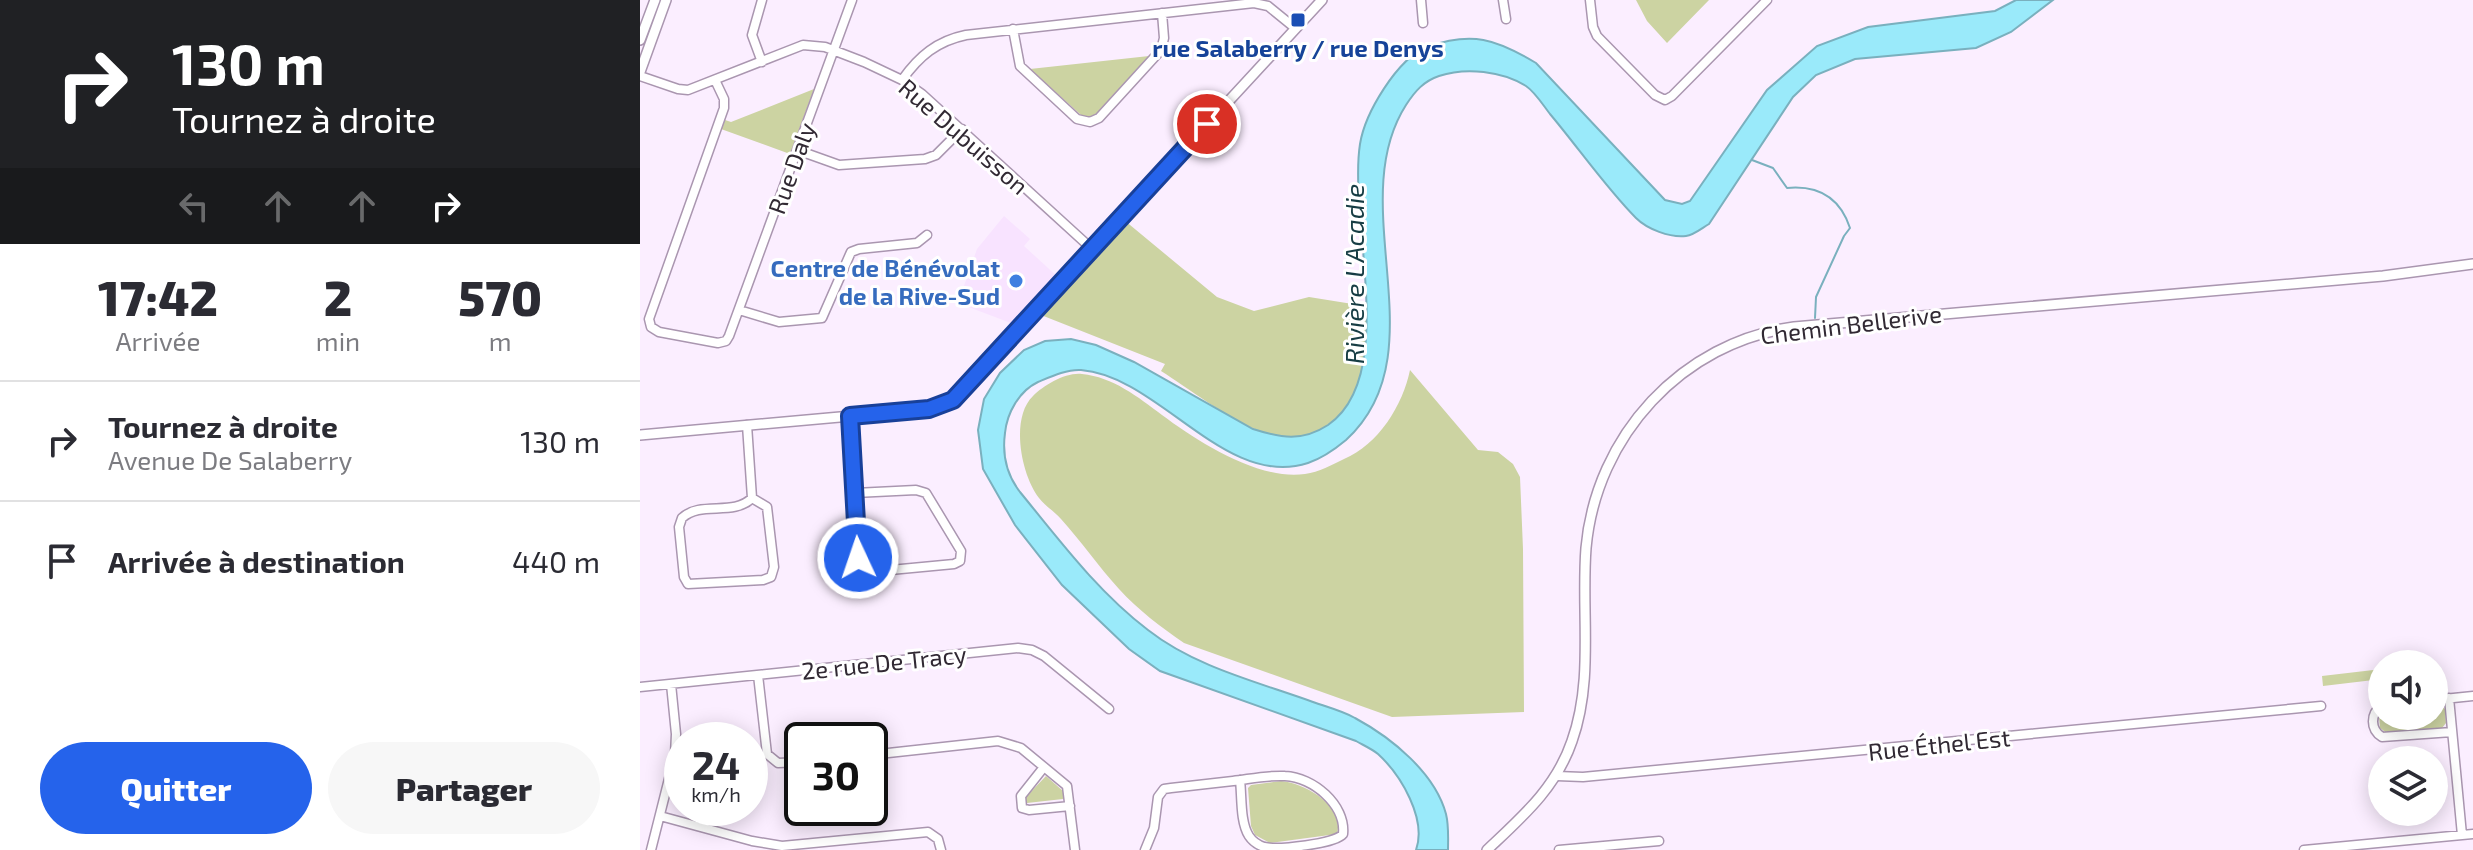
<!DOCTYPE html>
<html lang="fr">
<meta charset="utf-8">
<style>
body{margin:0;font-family:"Exo 2",sans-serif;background:#f7f7f7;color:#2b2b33;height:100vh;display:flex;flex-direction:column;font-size:30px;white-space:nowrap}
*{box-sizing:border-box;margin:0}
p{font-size:26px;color:#7c7c81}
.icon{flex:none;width:44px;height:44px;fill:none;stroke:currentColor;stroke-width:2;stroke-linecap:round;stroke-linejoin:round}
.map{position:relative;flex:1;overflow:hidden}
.side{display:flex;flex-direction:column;background:#fff;width:640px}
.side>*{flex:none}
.banner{background:#202124;color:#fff;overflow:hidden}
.tools{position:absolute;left:1728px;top:650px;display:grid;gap:16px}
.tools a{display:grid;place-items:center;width:80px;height:80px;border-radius:50%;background:#fff;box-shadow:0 4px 20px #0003;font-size:40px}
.speed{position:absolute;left:24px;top:722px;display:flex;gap:16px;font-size:40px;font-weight:700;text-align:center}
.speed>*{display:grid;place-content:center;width:104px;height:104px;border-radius:50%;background:#fff;box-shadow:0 4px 20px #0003;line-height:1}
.speed small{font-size:20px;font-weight:400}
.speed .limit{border:4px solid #111;border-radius:12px;background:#fff;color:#111}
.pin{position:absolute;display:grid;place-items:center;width:68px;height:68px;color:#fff;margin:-34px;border:4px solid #fff;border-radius:50%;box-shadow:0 2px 8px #0007}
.me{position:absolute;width:88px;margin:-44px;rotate:357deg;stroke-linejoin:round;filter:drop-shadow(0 0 6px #0008)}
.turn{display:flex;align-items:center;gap:28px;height:168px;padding:0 40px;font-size:36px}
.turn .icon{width:104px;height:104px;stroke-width:2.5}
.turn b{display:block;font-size:56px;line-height:68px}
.lanes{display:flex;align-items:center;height:76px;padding:0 40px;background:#0003;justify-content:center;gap:40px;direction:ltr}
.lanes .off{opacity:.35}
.eta{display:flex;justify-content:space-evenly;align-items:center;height:136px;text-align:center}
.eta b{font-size:48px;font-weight:800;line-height:56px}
.action{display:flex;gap:16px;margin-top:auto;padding:16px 40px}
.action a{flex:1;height:92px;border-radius:48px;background:#2563eb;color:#fff;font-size:32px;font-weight:800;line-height:92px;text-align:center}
.action a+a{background:#f7f7f7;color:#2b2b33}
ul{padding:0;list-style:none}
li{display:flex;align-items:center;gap:24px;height:120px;padding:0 40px;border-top:2px solid #e1e1e2}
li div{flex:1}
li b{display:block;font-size:30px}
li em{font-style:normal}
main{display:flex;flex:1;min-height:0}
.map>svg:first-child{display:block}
.built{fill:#f8e3ff}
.green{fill:#ccd3a2}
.water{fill:#9aeafa;stroke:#7ab0be;stroke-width:2}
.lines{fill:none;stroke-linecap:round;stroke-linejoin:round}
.stream{stroke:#7ab0be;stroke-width:2}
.minor-casing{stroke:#aa96b0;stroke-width:11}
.tertiary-casing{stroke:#aa96b0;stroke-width:12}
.minor{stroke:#fff;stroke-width:8}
.tertiary{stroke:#fff;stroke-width:9}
.route-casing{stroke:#184099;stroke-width:20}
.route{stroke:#2563eb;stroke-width:14}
.transit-dot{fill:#1a4fb4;stroke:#fff;stroke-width:3}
.shop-dot{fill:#3f7fe0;stroke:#fff;stroke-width:3}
.labels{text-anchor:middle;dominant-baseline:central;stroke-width:6;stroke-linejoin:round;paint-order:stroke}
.transit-label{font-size:24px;font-weight:bold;fill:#164399;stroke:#fff}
.street-label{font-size:24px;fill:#312933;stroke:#fff}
.shop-label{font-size:24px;font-weight:bold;fill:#366cbe;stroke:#fff;text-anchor:end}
.water-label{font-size:26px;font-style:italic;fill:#173d44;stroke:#fff}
</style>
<main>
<section class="side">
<div class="banner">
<div class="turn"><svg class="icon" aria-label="right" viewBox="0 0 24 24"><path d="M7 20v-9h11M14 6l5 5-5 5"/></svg><div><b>130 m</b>Tournez à droite</div></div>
<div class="lanes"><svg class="icon off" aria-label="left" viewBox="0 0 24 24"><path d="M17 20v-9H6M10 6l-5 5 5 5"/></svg><svg class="icon off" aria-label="ahead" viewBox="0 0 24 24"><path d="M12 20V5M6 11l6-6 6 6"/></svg><svg class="icon off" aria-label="ahead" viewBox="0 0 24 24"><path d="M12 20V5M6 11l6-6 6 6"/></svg><svg class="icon" aria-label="right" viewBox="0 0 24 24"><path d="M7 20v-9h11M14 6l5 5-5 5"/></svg></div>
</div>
<div class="eta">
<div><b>17:42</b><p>Arrivée</p></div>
<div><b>2</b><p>min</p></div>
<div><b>570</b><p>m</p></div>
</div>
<ul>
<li><svg class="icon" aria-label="right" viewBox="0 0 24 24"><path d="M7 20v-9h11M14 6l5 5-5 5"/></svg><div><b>Tournez à droite</b><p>Avenue De Salaberry</p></div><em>130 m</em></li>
<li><svg class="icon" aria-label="arrive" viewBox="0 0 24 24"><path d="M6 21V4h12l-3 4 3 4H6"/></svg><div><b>Arrivée à destination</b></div><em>440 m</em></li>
</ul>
<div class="action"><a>Quitter</a><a>Partager</a></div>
</section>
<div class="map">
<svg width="1833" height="850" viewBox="0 0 1833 850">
<rect width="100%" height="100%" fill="#fbeeff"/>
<path class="built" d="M364,216L390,239L384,246L419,278L376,325L318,303L337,249Z"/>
<path class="green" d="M996,0H1069L1027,43L1007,21Z
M509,56L456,114L449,118L441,115L390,69Z
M174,89L150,154L81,129L85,120L91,122Z
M484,220L577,297L614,311L669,297L725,306C727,337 729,374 712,402C704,413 683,433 669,436C653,439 630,436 615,429C587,418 548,388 521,371L525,364L401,315Z
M770,370L838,450L858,452L873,464L880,477L883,549L884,712L752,717L544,643C521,627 498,610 479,589C459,567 441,541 421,519C414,511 405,506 399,498C381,475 370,418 393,396C404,385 426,372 442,374C473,377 498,397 522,415C557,441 619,481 665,474C679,472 692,465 704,459C738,445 763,405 770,370Z
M1742,669V679L1683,686L1682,676Z
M1799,704L1805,709L1806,723L1802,728L1748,734L1740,728L1739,715L1742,711V716H1794V705Z
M406,776L423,791V799L387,803L385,798Z
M641,781C665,783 705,806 697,834L630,843L615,835L611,826L608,788L611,785Z"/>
<path class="water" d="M1376,0H1413L1371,32L1336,48L1215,59L1176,75L1153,97L1069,224C1062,228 1054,235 1046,236C1030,238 1007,229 996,218C967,189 937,146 910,114C903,105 895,92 886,86C862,71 826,67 799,76C784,81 775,91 766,105C702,205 801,353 706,440C694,450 683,458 668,463C586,490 519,376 441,370C427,369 410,377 398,382C379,391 367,413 365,433C362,455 366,474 380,492C420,541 458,592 508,630C555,667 618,682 673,702C687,707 703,711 715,718C752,738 795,773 806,814C809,826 808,838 808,850H776C787,819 761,775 738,754C732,749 723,745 716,741L520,671L489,649L422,585L375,525L343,469L338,430L344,399L360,373L384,350L405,341L431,339L456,345L494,362L613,429C641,438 662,442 688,425C759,376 708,221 720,144C725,113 757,59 787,47C832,31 856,39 896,63L1025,200L1042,204L1050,201L1127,90L1177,46L1228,27L1355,11Z"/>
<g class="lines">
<path class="stream" d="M1112,160L1133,168L1147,188C1179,185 1200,198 1210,228L1204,236L1176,297L1175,318"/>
<g class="minor-casing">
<path id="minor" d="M781,0L783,23
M863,0L866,19
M950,0L953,27L957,36L1015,95L1025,100L1032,96L1127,0
M373,29L380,66L437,119L450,122L459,118L521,50L524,38L522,13
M122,62L112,35L122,0
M0,76L38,89L48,90L163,45L185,47L224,62L262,80L282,94L452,249
M75,80L84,99V108L9,319L11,327L19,332L78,343L86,341L89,336L212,0
M262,80C279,56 297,41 326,35L614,3L628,6L655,28
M157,150L199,165L285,159L296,155L322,129
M99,310L139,322L182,318L211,252L219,249L277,243L287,235
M210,416L218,558C222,570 228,571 240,571L314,564L320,561L321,551L286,493L276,490L215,493
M107,425L112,498
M112,498L127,507L134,567L131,577L123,580L48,584L44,577L39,527L42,518C61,500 93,517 112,498Z
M118,675L127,754L138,763L162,762
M0,687L378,648L392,650L404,656L469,709
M1809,698L1822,835
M1794,700L1833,696
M1742,705C1730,714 1730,729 1742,737L1812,732
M230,755L358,741L381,748L427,786L435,850
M404,767L381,796L382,808L389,810L430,806
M917,776L943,777L1681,706
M20,816L112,841L142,846L288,832L298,839L301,850
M11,850L35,755L36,734L31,684
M505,850L514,828L518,797L524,789L531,788L593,781C610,779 628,775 645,776C673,777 706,805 703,834C695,844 638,850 624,847C618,845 613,842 609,836C600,822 602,797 600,780
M919,850L1019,841
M1664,850L1833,834"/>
</g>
<g class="tertiary-casing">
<path id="tertiary" d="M0,40L15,0
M0,72L26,0
M0,435L289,409L311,402L682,0
M847,850C882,817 916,788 932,741C954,679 941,613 946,548C956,436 1042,342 1154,327L1743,276L1833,264"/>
</g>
<use href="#minor" class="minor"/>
<use href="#tertiary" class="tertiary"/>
</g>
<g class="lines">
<g class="route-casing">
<path id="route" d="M218,558L210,416L289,409L313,400L567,124"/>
</g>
<use href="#route" class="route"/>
</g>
<rect class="transit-dot" x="650" y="12" width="16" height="16" rx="4"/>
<circle class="shop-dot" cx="376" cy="281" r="8"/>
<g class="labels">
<g class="transit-label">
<text x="658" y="47">rue Salaberry / rue Denys</text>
</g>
<g class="street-label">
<text transform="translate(324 136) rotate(41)">Rue Dubuisson</text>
<text transform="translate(151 168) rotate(-70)">Rue Daly</text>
<text transform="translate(1211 324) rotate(-7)">Chemin Bellerive</text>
<text transform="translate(244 662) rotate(-6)">2e rue De Tracy</text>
<text transform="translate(1299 744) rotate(-6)">Rue Éthel Est</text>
</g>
<g class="shop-label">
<text x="360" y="267">Centre de Bénévolat<tspan x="360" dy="28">de la Rive-Sud</tspan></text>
</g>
<g class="water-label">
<text transform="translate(713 274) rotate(-90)">Rivière L'Acadie</text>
</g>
</g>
</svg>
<div class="tools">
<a><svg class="icon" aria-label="sound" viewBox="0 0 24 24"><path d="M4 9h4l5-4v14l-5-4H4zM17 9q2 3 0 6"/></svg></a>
<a><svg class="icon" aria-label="layers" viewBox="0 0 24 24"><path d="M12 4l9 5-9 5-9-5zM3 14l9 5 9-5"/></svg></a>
</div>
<div class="speed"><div>24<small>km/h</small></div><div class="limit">30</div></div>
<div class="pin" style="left:567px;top:124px;background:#d93025"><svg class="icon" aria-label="arrive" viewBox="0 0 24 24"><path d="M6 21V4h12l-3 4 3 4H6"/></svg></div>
<svg class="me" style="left:218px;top:558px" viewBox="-20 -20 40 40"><circle r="17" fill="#2563eb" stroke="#fff" stroke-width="3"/><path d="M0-11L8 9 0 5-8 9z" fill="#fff"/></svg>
</div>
</main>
